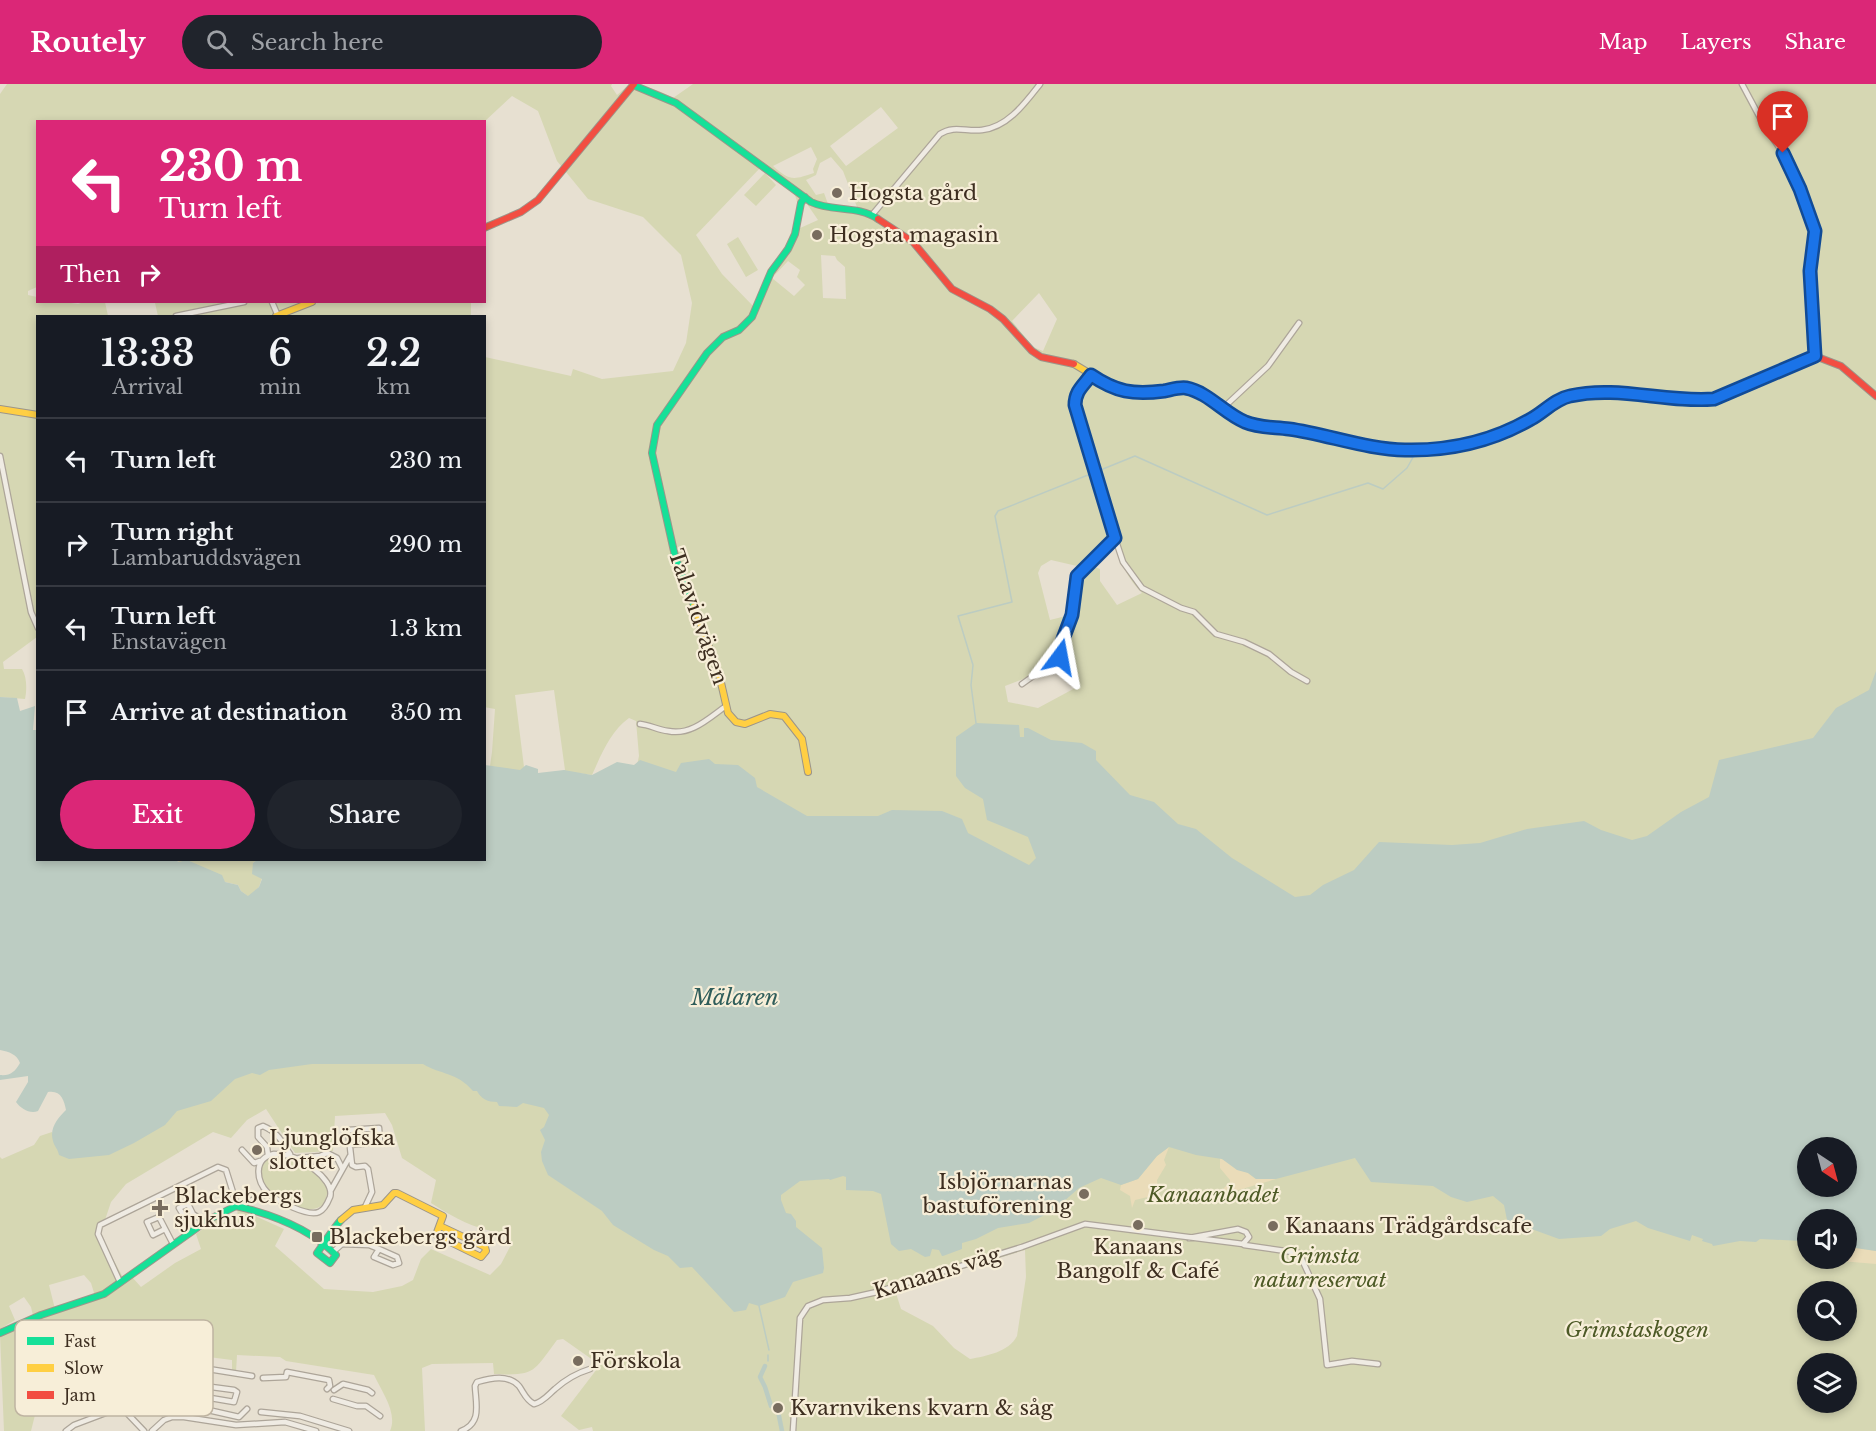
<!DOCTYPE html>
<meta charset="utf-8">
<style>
body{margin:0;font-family:"Libre Baskerville",serif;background:#20242c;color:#f1f3f6;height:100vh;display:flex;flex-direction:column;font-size:22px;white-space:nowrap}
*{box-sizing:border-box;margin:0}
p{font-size:20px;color:#9ea1a6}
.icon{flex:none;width:33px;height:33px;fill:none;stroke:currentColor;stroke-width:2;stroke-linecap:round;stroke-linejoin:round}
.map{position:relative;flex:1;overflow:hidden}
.sheet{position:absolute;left:36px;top:231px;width:450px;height:546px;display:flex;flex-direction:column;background:#171b24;border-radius:0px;box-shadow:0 3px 9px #0003}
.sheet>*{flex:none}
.banner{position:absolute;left:36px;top:36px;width:450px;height:183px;border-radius:0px;box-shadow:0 3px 9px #0003;background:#db2777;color:#fff;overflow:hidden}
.needle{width:39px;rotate:144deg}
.fabs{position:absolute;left:1797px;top:1053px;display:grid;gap:12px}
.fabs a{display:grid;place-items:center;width:60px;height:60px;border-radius:50%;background:#171b24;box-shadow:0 3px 9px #0003;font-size:30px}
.pin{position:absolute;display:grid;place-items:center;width:51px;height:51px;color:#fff;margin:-62px -26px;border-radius:50% 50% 50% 0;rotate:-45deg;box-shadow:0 0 6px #0007}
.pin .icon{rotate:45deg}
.me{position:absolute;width:66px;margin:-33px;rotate:13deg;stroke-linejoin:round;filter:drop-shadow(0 0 4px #0008)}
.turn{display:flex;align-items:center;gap:21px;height:126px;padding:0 24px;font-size:27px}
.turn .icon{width:78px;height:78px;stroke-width:2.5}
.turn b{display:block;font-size:42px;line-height:51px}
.then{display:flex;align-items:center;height:57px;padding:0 24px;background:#0003;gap:12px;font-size:22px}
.eta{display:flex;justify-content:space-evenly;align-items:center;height:102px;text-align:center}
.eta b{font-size:36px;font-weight:600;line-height:42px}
.action{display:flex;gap:12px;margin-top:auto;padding:12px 24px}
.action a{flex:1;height:69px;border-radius:36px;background:#db2777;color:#fff;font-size:24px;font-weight:600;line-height:69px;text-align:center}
.action a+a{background:#20242c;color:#f1f3f6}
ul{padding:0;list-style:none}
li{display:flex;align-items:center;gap:18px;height:84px;padding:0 24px;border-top:2px solid #363941}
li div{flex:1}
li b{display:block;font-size:22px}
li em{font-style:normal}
header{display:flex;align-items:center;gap:36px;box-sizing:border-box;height:84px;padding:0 30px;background:#db2777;color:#fff}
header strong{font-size:28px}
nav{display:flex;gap:33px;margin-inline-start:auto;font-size:21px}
.search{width:420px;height:54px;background:#20242c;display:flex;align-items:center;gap:15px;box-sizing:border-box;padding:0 21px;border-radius:33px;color:#9ea1a6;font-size:22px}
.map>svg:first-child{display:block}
.green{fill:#d6d7b3;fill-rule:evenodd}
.sand{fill:#eadcb9}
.water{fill:#bcccc2;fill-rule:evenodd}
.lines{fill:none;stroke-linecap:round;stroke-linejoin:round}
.stream{stroke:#bcccc2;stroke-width:1.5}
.canal{stroke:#bcccc2;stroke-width:4.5}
.street-casing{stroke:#ada599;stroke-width:7}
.fast-casing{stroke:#9c958a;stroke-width:8}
.slow-casing{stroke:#9c958a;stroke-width:8}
.jam-casing{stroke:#9c958a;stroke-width:8}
.street{stroke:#efebe3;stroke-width:4.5}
.fast{stroke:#16e098;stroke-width:6}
.slow{stroke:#ffcf43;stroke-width:6}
.jam{stroke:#f24e42;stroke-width:6}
.route-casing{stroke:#114b97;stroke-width:15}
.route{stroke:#1a73e8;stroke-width:10}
.poi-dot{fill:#786c5e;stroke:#f7eed8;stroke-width:2}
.labels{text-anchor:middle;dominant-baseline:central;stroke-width:4.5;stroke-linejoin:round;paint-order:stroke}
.poi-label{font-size:21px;fill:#3d2e20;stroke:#f7eed8;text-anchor:start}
.street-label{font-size:21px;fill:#3d2e20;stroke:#f7eed8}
.park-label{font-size:21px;font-style:italic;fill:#4d5a26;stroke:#f7eed8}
.water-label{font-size:22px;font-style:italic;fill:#2f5d5a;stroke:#f7eed8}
.key{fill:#f7eed8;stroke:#bfb4a1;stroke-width:1.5}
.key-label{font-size:16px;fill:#3d2e20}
</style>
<header>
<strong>Routely</strong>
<div class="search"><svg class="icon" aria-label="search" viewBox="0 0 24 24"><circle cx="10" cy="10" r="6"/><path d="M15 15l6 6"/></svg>Search here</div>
<nav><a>Map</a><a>Layers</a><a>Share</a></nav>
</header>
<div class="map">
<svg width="1876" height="1347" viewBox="0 0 1876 1347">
<rect width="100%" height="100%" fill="#e7e0d1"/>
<path class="green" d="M7,0H612L611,2L617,11C621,8 625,3 629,1C642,0 662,7 673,14L693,0H1876V750L1720,954L0,868V650L38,776L235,817L484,776L488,696L492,668L495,625L484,623L485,273L571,292L573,285L602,295L673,287L686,259L692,219L681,171L643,133L588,115L557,77L538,27L512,12L484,38H38L37,203L28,207V211L37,213L38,218H64L78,220L84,218H105L108,232H38L37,553L3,578L4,585H22C27,593 27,606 25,615L0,613V10ZM881,23L898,44L846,82L830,62ZM811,63L817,75L813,85L814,89C793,96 790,97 773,82ZM831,73L843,87L857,123L828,120L824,109L816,111L806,96L816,91L820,79ZM760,84C769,91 789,102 794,110C810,133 766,201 754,223L722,190L696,151ZM807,120L818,136L798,145L802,121ZM821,171L835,172L837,176L845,183L846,215L823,214ZM788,177L800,186L797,193L805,201L794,212L772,194ZM1039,209L1057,235L1043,267L1033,263L1012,237ZM1113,458L1115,459C1119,476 1129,497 1142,509L1117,521L1100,497V485L1089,481ZM1051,476L1077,482L1069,499L1066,532L1050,536L1038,489L1041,482ZM1057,578L1077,603L1038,624L1008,618L1005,602L1042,588ZM554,606L565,686L526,699L515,611ZM629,634L636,637L639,672L634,696L576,708L578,689L592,691C602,669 610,648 629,634Z
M765,89L776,101L756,122L744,111Z
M738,153L758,186L746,193L727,160Z
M161,218H471V232H158L155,219Z
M175,776H257L253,779L262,794L259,803L249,813L241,807L238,801L225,798Z
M215,935L1070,1038L1725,1110L1846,1102L1876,1085V1347H593L592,1343L579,1346L561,1332L600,1281L563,1255L557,1256C533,1288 536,1292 494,1290L493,1279L432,1280L422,1284L425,1347H390C398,1329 382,1308 374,1291L286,1277L280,1273L237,1271L236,1288H232V1276L185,1270L133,1258L98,1264L95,1252L63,1258L51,1266L59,1310L62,1315L98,1304L100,1314L105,1313L112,1318V1324L103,1327L99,1317L87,1313L71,1322L47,1318L38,1319L31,1347H4L0,1251L34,1236L31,1223L24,1213L9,1222L15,1236L0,1245V1073L2,1075L34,1061L40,1052L52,1048L53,1050ZM266,1025L295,1069L333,1067L335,1032L385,1029L392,1041L402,1074L436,1096L431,1119C448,1130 467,1141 487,1146C496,1148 501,1147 509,1152L512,1159L501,1180L490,1191L431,1165L421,1175L413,1196L402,1202L373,1208L324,1205L275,1162L284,1145L237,1124L238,1133L223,1139L217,1135L196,1150L201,1165L175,1179L141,1203L132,1193L125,1197L100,1151L111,1118L126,1100L213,1048L231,1054L247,1036ZM1808,1136H1846V1174H1808ZM1025,1166L1026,1193L1017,1252C1009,1268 986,1272 970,1275L954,1264L933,1242L901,1225L895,1206ZM84,1191L91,1199L95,1212L55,1225L49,1201ZM1808,1208H1846V1246H1808ZM39,1273L49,1292L40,1302L25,1287ZM1808,1280H1846V1318H1808Z
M272,1071L294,1074L318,1091L327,1102L328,1107L324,1120C302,1141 234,1094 272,1071Z"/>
<path class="sand" d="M1169,1063L1164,1076L1166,1081L1157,1096L1158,1108L1152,1112L1135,1116L1132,1124L1130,1112L1120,1106L1121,1101L1138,1095L1157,1072Z
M1220,1074L1248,1089L1256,1095H1276L1235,1107L1230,1110V1116L1222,1118C1219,1108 1222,1105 1230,1099V1096L1220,1084Z
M1855,1164L1876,1167V1180L1841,1177V1175L1846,1174L1847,1167Z"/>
<path class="water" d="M1876,587V1167L1856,1164L1847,1167L1846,1136H1808L1807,1156L1802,1157L1760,1155L1756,1158L1740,1157L1713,1162L1712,1160L1702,1157L1703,1155L1692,1151L1690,1157L1648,1144L1636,1137L1610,1145L1601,1152L1559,1155L1507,1136L1504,1121L1493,1112L1467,1118L1451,1113L1433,1102L1371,1098L1355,1074L1276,1095H1256L1248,1089L1237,1086L1222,1075L1196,1071L1169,1063L1157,1072L1138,1095L1121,1101L1101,1094L1079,1104L1054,1126L1029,1139L998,1144L976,1155L962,1159V1165L943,1172H942L939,1166L932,1165L930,1172L925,1173L911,1165L899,1167L891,1160L881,1110L873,1107L846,1106V1093L843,1092L830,1096L829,1095L800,1097L781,1111V1116L786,1129L791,1130L796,1137V1143L822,1164L824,1184L823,1189L793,1198L785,1213L759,1222L749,1219L746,1226L734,1228L692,1183L680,1184L668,1172L654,1166L613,1141L602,1127L548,1091L542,1077L541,1068L545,1056L540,1046L544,1043L549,1031L544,1024L523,1019L517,1023L499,1022L497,1018C488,1018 481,1015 477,1007H473C457,988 441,991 423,980H312L269,986L260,991L252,989L235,995L211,1017L177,1027L165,1041L134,1059L109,1071L69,1075L59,1071C58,1065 54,1062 53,1057C49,1044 58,1034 66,1026C64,1016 61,1006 48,1008L38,1027C30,1030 21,1025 16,1018L28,998V992L0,996V991C10,992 15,988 20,979C17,970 9,968 0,966V613L17,614L20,627L35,622L33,646H38V776H175L179,778L187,776L222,791L225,798L238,801L241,807L248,812L259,803L262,795L252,790L253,779L257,776H484L485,681L520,686L526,681L538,685V689L564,686L592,691L617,678L634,681L640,676L676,688L681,679L709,675L715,680L738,681L755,694L757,703L807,732H878L892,726L942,727L962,735L968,749L1029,781L1036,774L1028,753L987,736L983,715L965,704L956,692V653L976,639L1019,641L1020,653H1024V644H1028L1051,656L1082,659L1096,667V676L1130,711L1154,718L1178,740L1196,745L1232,774L1295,813L1310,811L1323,801L1354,786L1379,758L1452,761L1480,759L1527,745L1584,737L1601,746L1632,756L1647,752L1681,728L1709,713L1719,676L1813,654L1836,624L1869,606ZM1808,1064H1846V1102H1808Z"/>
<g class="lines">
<path class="stream" d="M1685,313L1699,314
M1098,387L1135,372L1267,431L1368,399L1383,405L1407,384L1416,368
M976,639L971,601L973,581L958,532L1012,518L995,432L998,427L1093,389
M759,1222L769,1266
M768,1277V1271"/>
<path class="canal" d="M765,1282L760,1293L765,1303L771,1322
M778,1327L782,1347"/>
<g class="street-casing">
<path id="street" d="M1742,0L1765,43L1783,69L1794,92L1815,147L1810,187L1815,272
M872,131L940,50C954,41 966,48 982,46C1008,43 1025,19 1040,0
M272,218L278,232
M176,232L244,218
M1222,325L1268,282L1299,239
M0,372L31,528L38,544
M1115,454L1123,478L1142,504L1181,524L1194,528L1216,550L1244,558L1269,570L1291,588L1307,597
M1022,600L1060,573L1063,555L1072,531L1077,492L1115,454L1075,321C1075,307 1084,302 1091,291
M640,640C650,641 658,646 668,647C691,652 709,634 726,622
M350,1061L380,1058L379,1044L348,1046L352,1081L356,1083L365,1082L368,1085L372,1108L365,1123
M242,1066L254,1079L260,1077
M274,1070C291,1070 302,1076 315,1086C323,1092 333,1103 330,1113C328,1118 324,1126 319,1128C308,1133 277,1117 268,1109C256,1097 253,1074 274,1070Z
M268,1071L267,1063L258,1053V1044L263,1042C279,1049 281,1057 290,1070
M299,1074L320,1072
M315,1086L320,1072L327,1069L337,1074L342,1084
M331,1106L350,1072
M239,1122L268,1109
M193,1130L185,1134L179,1124L188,1120L193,1130L205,1138
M165,1145L153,1151L147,1138L159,1133L173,1160
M1244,1161L1299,1169L1320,1215L1327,1281L1352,1277L1378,1280
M333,1168L342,1160L369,1161L379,1165L374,1173L393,1181L399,1179L397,1173L379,1165
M120,1198L98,1150L100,1141L218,1083L226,1086L236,1118
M58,1273L95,1263L100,1268
M109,1273C133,1269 155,1274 179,1280L184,1288
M189,1289L196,1283L252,1292
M263,1294L286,1293L287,1288L329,1296L330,1302L327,1305
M59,1295L74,1289L101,1283
M334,1306L343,1300L368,1306L372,1309
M179,1309L144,1322L128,1303L125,1292V1291L149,1289L154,1294L182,1297
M187,1310L234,1318L237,1308L234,1306L189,1300
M62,1314L104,1302
M333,1315L357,1322H366L380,1332
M115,1317L105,1312L99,1270L101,1267H105L108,1271L115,1317L119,1324L123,1325L144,1347
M186,1321L239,1333L247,1325
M261,1328L300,1332L349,1347
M66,1347L74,1341L119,1324
M152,1347L164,1336L172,1333H184L236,1341L285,1338L316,1347
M461,1347C482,1339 476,1321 475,1302L477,1298C491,1294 508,1290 519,1302C524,1309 526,1316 534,1320C543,1318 548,1311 555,1305C565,1296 577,1289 590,1285
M793,1347L800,1234L808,1222L823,1216L850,1214L877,1208L1022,1163L1085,1140L1243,1160L1249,1153L1246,1148L1238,1145L1189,1154"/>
</g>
<g class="fast-casing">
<path id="fast" d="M633,1L676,19L811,118C832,128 858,121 878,135
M694,522L675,472L652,369L657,341L707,269L723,253L739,246L752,233L771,188L788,165L795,150L801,119L805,113
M0,1249L41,1231L104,1210L208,1136L236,1122C271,1130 310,1145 336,1171L330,1179L317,1169C325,1158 332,1146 341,1136"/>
</g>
<g class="slow-casing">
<path id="slow" d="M276,232L312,218
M1074,280L1119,307L1137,309L1186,304L1202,311L1242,337L1257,343L1289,345L1404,366L1435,364L1486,355
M0,325L38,331
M694,522L719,590L728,629L736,638L745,640L770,630L784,632L802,655L808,688
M341,1136L353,1126L383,1121L394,1109H397L443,1132L436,1151L481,1173L486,1167L485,1163L440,1142"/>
</g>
<g class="jam-casing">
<path id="jam" d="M878,135L913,158L952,205L990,225L1003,235L1032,267L1041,273L1074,280
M484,144L521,128L538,116L634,0
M1486,355L1531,335L1568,312L1611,309L1697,317L1714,315L1815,272L1841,282L1876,312"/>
</g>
<use href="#street" class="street"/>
<use href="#fast" class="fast"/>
<use href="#slow" class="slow"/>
<use href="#jam" class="jam"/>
</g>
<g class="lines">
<g class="route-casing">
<path id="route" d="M1060,573L1063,555L1072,531L1077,492L1115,454L1075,321C1075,307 1083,302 1091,291C1116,308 1133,311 1164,307C1170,306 1179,303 1186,304C1208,308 1225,330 1245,338C1259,344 1274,343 1289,345C1326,350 1369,366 1405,366C1449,367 1493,357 1531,335C1544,328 1555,315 1570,312C1617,301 1666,319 1714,315L1815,272L1810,187L1815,147L1800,105L1783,69"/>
</g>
<use href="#route" class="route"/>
</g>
<g class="poi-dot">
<circle cx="837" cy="109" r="6"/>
<circle cx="817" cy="151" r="6"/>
<circle cx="257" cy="1066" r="6"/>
<circle cx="1084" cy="1110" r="6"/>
<path d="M157 1115h6v6h6v6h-6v6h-6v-6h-6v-6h6z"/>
<circle cx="1138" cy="1141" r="6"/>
<circle cx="1273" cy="1142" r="6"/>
<rect x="311" y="1147" width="12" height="12" rx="3"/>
<circle cx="578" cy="1277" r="6"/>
<circle cx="778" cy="1324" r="6"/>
</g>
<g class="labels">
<g class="poi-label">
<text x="849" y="109">Hogsta gård</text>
<text x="829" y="151">Hogsta magasin</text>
<text x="269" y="1054">Ljunglöfska<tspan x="269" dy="24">slottet</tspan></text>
<text x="1072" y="1098" text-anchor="end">Isbjörnarnas<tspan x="1072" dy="24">bastuförening</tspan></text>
<text x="174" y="1112">Blackebergs<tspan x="174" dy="24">sjukhus</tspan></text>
<text x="1285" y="1142">Kanaans Trädgårdscafe</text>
<text x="329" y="1153">Blackebergs gård</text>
<text x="1138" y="1163" text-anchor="middle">Kanaans<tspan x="1138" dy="24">Bangolf &amp; Café</tspan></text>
<text x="590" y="1277">Förskola</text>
<text x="790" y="1324">Kvarnvikens kvarn &amp; såg</text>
</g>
<g class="street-label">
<text transform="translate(698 533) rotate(71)">Talavidvägen</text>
<text transform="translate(937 1189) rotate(-17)">Kanaans väg</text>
</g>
<g class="park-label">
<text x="1213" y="1111">Kanaanbadet</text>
<text x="1320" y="1172">Grimsta<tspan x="1320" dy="24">naturreservat</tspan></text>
<text x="1637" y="1246">Grimstaskogen</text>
</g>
<g class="water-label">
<text x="735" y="913">Mälaren</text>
</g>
</g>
<rect x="15" y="1236" width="198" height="96" rx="9" class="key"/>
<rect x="27" y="1253" width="27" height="8" fill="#16e098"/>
<rect x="27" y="1280" width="27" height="8" fill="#ffcf43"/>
<rect x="27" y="1307" width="27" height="8" fill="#f24e42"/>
<g class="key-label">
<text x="64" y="1263">Fast</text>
<text x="64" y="1290">Slow</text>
<text x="64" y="1317">Jam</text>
</g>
</svg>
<div class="fabs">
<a><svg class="needle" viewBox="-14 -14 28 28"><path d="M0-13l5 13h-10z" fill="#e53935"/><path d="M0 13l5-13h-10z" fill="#9ea1a6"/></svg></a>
<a><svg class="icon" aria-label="sound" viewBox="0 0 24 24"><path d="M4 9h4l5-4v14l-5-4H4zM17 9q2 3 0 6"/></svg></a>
<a><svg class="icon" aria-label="search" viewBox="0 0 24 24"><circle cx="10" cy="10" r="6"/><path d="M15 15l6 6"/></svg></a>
<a><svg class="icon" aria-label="layers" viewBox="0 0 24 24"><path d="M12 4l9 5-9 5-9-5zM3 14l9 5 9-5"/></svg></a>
</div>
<div class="pin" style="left:1783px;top:69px;background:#d93025"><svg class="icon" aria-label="arrive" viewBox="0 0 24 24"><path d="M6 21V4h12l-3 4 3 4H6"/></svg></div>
<svg class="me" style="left:1060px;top:573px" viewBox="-20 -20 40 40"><path d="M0-17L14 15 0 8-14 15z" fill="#1a73e8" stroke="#fff" stroke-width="4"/></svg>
<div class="banner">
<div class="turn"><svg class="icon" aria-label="left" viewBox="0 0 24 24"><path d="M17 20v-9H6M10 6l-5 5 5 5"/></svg><div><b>230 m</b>Turn left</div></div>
<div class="then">Then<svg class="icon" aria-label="right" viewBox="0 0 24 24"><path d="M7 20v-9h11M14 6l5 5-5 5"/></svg></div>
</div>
<section class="sheet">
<div class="eta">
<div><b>13:33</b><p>Arrival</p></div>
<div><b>6</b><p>min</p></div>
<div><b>2.2</b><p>km</p></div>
</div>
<ul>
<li><svg class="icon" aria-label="left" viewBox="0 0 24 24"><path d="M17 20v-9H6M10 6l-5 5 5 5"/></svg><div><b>Turn left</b></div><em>230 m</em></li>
<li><svg class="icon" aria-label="right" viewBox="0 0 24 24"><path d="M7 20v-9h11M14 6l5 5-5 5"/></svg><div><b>Turn right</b><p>Lambaruddsvägen</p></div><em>290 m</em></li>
<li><svg class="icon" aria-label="left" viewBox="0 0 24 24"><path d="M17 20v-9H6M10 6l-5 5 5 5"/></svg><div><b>Turn left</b><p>Enstavägen</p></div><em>1.3 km</em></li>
<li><svg class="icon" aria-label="arrive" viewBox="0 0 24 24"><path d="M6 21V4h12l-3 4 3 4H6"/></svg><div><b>Arrive at destination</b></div><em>350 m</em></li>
</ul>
<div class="action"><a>Exit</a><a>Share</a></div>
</section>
</div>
